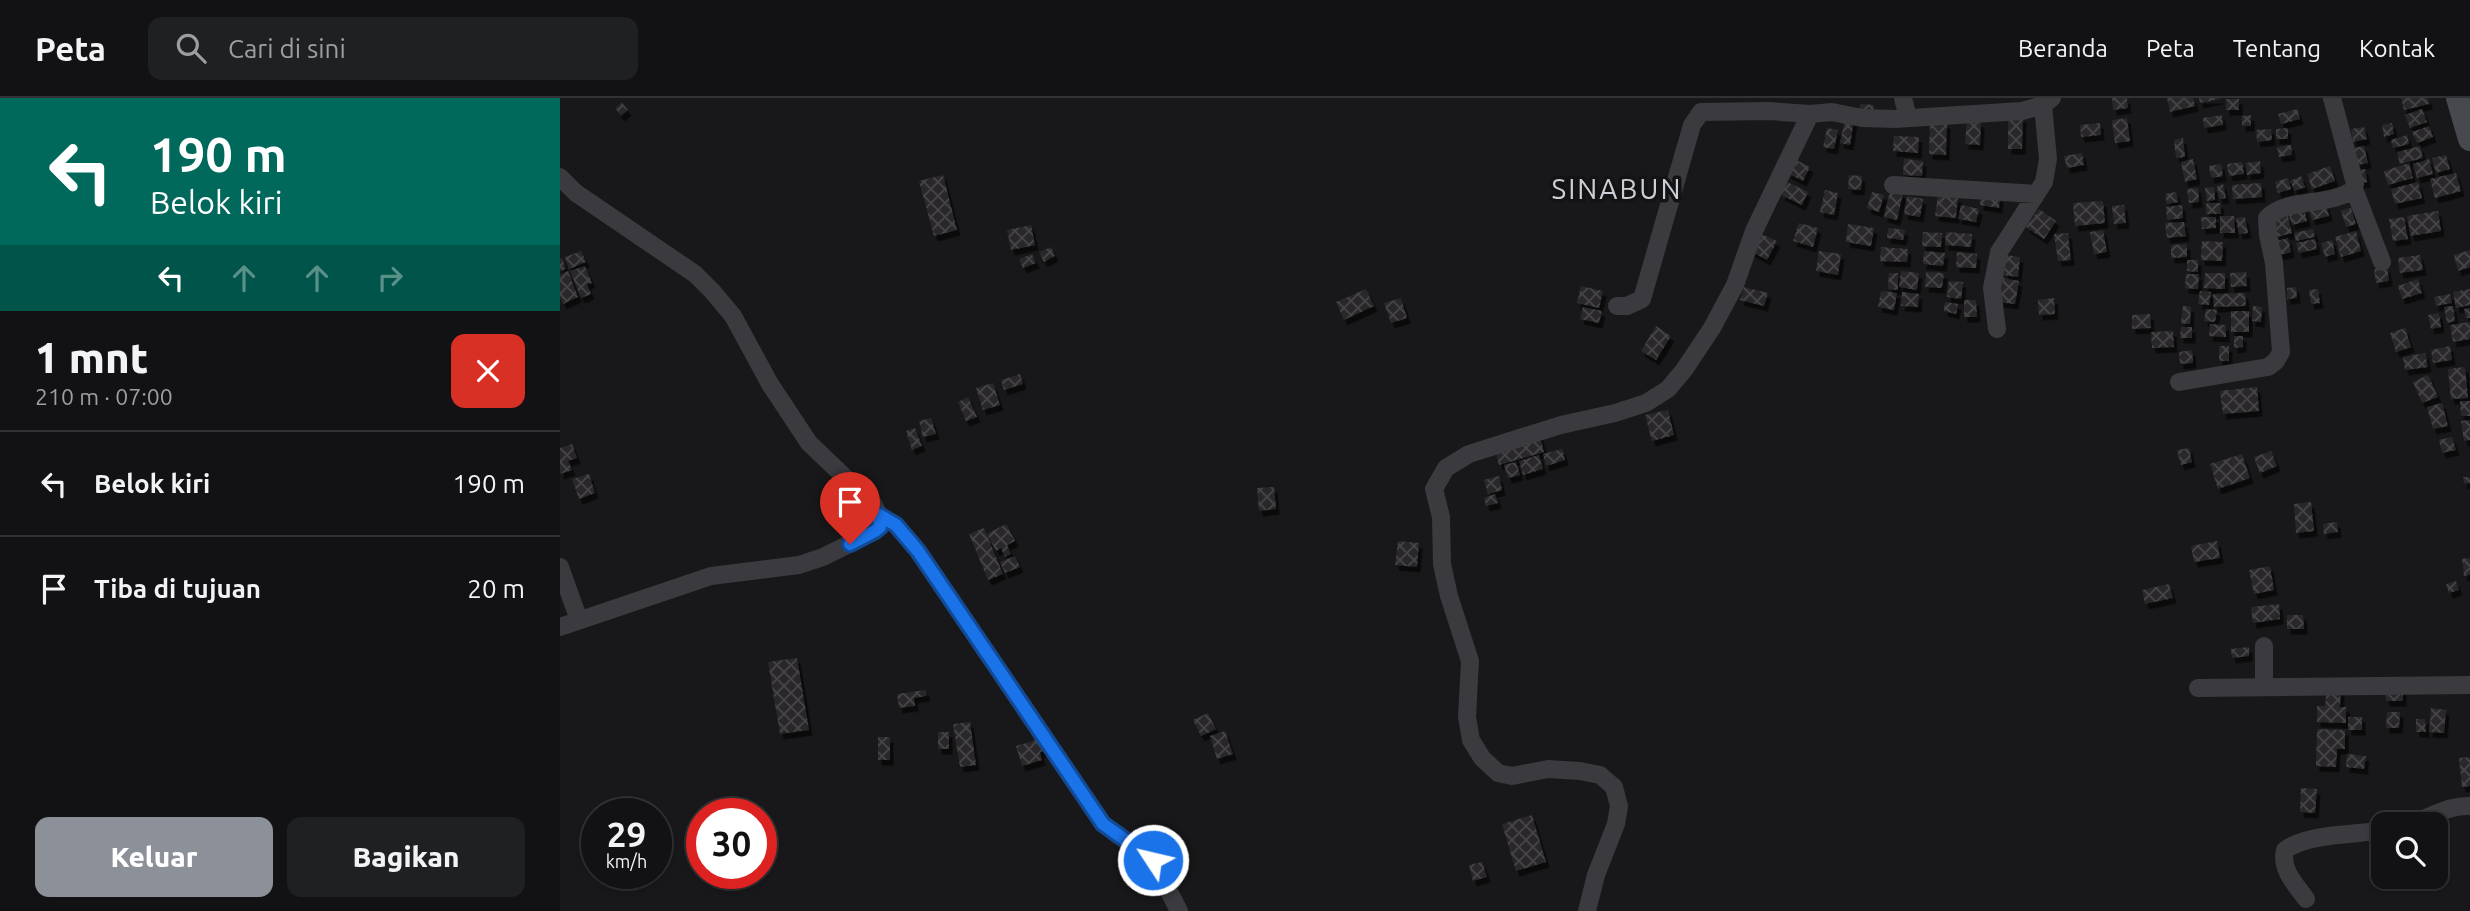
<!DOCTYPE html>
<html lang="id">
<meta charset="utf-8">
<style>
body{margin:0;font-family:Ubuntu,sans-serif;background:#1f2022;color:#f1f3f6;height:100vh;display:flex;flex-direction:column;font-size:26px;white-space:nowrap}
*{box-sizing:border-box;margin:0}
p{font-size:23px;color:#9c9ea0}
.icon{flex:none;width:38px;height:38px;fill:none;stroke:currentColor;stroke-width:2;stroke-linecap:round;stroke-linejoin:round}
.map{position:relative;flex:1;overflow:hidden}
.sheet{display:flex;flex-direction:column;background:#121214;width:560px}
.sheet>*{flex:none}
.guide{background:#00695c;color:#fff;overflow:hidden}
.tools{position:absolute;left:1811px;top:714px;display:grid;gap:14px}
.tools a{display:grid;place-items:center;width:77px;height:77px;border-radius:14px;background:#121214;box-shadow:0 2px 5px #0004,0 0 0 2px #313234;font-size:35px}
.speed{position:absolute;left:21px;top:700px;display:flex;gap:14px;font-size:35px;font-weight:700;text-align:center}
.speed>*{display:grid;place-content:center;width:91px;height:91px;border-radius:50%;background:#121214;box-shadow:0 2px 5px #0004,0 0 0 2px #313234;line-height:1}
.speed small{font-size:18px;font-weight:400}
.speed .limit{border:10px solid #d22;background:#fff;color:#111}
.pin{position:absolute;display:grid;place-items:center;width:60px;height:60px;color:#fff;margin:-72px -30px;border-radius:50% 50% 50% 0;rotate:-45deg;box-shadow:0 0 7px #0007}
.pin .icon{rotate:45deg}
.me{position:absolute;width:77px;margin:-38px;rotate:305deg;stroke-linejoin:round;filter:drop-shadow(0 0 5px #0008)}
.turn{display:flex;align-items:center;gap:24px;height:147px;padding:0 35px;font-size:32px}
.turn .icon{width:91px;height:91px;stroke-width:2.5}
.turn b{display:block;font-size:49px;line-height:60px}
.lanes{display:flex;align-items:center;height:66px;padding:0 35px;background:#0003;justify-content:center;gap:35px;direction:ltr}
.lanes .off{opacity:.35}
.round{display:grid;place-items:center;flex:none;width:74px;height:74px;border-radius:14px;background:#1f2022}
.summary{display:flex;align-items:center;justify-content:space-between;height:119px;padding:0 35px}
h1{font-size:42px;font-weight:800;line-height:52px}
.primary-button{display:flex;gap:14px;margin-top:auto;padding:14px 35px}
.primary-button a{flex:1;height:80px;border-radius:14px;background:#8c9099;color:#fff;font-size:28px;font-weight:800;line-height:80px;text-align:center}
.primary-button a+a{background:#1f2022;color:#f1f3f6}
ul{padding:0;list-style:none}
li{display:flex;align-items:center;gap:21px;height:105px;padding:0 35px;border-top:2px solid #313234}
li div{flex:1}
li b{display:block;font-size:26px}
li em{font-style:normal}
header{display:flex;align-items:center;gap:42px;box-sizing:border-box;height:98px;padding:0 35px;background:#121214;border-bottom:2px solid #313234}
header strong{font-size:33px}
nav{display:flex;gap:38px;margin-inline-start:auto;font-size:24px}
.search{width:490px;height:63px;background:#1f2022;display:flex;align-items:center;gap:18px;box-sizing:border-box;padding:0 24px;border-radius:14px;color:#9c9ea0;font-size:26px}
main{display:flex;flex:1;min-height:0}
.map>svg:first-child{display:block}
.building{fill:url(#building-cross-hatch);filter:url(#shadow)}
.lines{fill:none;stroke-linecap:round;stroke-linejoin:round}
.street{stroke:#3a3a3f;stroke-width:18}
.secondary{stroke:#48494f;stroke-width:24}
.route-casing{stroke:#114b97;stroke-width:18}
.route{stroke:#1a73e8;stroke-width:12}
.labels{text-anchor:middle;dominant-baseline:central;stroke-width:7;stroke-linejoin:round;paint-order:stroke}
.quarter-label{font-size:28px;letter-spacing:2px;fill:#cccfd5;stroke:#131315}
</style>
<header>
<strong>Peta</strong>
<div class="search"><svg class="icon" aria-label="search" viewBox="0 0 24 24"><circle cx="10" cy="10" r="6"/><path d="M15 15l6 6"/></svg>Cari di sini</div>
<nav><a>Beranda</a><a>Peta</a><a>Tentang</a><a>Kontak</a></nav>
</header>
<main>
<section class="sheet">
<div class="guide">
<div class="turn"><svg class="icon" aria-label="left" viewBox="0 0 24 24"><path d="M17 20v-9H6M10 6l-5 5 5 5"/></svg><div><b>190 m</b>Belok kiri</div></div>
<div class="lanes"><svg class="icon" aria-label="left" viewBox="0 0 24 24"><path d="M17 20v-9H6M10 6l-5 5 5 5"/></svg><svg class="icon off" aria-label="ahead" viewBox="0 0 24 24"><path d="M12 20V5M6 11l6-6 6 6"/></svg><svg class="icon off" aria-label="ahead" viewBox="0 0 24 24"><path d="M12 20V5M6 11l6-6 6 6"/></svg><svg class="icon off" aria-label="right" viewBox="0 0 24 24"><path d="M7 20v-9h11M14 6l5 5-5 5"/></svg></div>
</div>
<div class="summary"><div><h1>1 mnt</h1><p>210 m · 07:00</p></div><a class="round" style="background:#d93025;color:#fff"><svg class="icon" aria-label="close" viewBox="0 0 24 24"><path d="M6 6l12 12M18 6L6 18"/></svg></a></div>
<ul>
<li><svg class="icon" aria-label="left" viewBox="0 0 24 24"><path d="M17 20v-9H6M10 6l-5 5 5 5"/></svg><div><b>Belok kiri</b></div><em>190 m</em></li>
<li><svg class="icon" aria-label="arrive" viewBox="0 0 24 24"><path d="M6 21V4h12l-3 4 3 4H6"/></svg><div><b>Tiba di tujuan</b></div><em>20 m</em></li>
</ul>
<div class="primary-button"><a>Keluar</a><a>Bagikan</a></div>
</section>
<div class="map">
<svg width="1910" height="813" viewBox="0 0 1910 813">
<defs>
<pattern id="building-cross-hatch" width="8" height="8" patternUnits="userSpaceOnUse" patternTransform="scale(1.75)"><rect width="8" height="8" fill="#29282b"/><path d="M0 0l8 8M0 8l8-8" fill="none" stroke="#454548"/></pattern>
<filter id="shadow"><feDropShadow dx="3.5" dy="5.5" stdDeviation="0" flood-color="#0009"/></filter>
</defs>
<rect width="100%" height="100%" fill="#18181a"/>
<path class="building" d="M1552,0H1567L1568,10L1553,12Z
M1607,0H1633L1635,8L1610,14Z
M1639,0H1660V1L1640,5Z
M1841,0H1868L1869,6L1844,12Z
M1666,1H1679V12H1666Z
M62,5L68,12L61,18L55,10Z
M1300,6L1314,7L1313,18L1299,17Z
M1737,11L1740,21L1721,26L1718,16Z
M1862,11L1867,24L1850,30L1845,17Z
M1662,17L1663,27L1644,30L1643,20Z
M1691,17V28H1682V18Z
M1448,19H1463L1462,51H1448Z
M1285,20L1294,21L1290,47L1280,45Z
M1567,20L1570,43L1555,45L1552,22Z
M1407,23L1421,24L1420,47L1405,46Z
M1370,25H1387L1386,57L1369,56Z
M1540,25L1541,37L1521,39L1520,27Z
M1832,25L1834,36L1824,39L1822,27Z
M1869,28L1873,39L1857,45L1852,34Z
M1804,29L1807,41L1793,44L1791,31Z
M1267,30L1278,32L1274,51L1263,49Z
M1728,30V41H1716V31Z
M1711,31L1712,42L1697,44L1696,32Z
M1847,37L1849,46L1833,50L1831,42Z
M1334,38L1359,39L1358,55L1333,53Z
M1623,40L1625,59L1616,60L1614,42Z
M1731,47L1732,57L1719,59L1717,49Z
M1804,48L1808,65L1798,67L1793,50Z
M1860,48L1863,60L1840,66L1837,54Z
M1522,55L1524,67L1507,70L1504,58Z
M1886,57L1890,71L1876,75L1872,60Z
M1234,61L1250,69L1243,83L1227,75Z
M1344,61L1363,63L1362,78L1343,77Z
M1633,61L1637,81L1625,84L1621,64Z
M1869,61L1873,76L1857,80L1853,66Z
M1700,63L1701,75L1687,77L1686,65Z
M1682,64L1684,76L1669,78L1667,66Z
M1849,65L1853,80L1828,87L1824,73Z
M1661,66L1663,78L1651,80L1649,68Z
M1770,68L1775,83L1752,91L1747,76Z
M1805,71L1807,84L1797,86L1795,73Z
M1896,75L1901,93L1875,100L1870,81Z
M383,77L397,132L374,138L359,83Z
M1289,77L1302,78L1301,92L1288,91Z
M1741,78L1745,89L1735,93L1730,83Z
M1728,80L1731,91L1718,95L1715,84Z
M1227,84L1248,94L1242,107L1221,97Z
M1858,84L1862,100L1835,106L1831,91Z
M1701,85L1702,99L1673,101L1672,87Z
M1663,86L1666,100L1659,101L1657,88Z
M1654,89L1655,102L1647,103L1645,90Z
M1638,90L1639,104L1629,105L1627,91Z
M1265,92L1278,95L1274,117L1260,114Z
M1330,93L1343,95L1337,122L1324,119Z
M1312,94L1324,97L1319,114L1307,110Z
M1616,94L1618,104L1607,106L1605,96Z
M1378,97L1398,99L1396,120L1375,118Z
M1421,97L1440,99L1439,110L1420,107Z
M1347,98L1363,101L1360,119L1344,116Z
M1543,103L1545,125L1515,128L1513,105Z
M1646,105H1660L1661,116H1646Z
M1766,106L1769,118L1752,122L1749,110Z
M1401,107L1419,111L1416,124L1398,121Z
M1564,107L1566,125L1554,126L1552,108Z
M1622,107L1623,120L1607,122L1606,109Z
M1744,109L1747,123L1732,127L1728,113Z
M1791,110L1796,126L1786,129L1781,112Z
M1479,111L1496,123L1484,141L1466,129Z
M1878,113L1881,133L1851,138L1847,118Z
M1660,118H1674L1675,135H1660Z
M1728,118L1732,135L1717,139L1713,122Z
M1641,119H1656V130L1642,131Z
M1685,119L1688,135L1679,136L1676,120Z
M1844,119L1848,141L1833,143L1829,121Z
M1624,124L1626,138L1607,140L1605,125Z
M1239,125L1258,130L1253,149L1233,143Z
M1288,126L1314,130L1311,148L1286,144Z
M471,127L475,147L451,152L447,132Z
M1328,130L1345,132L1343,142L1327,140Z
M1753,131L1755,139L1736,143L1734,135Z
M1543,132L1547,154L1534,156L1530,134Z
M1796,133L1801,153L1781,159L1775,139Z
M1363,134L1382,135L1381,149L1362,148Z
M1386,134L1412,136L1411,149L1385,147Z
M1199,135L1217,143L1207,162L1190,153Z
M1508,135L1511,162L1498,163L1494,136Z
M1728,140L1731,154L1720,157L1717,143Z
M1755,141L1757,151L1739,155L1736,145Z
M1772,142L1775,156L1765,159L1761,145Z
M1642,143L1663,144L1662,163L1641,162Z
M1627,146V159L1611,160V147Z
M491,149L495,158L484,164L479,154Z
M1321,149L1348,151L1347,164L1320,163Z
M1910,152V169L1898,173L1894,157Z
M21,153L26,164L9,171L5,159Z
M1259,153L1281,156L1278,177L1256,173Z
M1364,153L1385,155L1383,168L1363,166Z
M1397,154L1417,156L1416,170L1396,169Z
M472,156L476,165L463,170L459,161Z
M1447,157L1460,159L1458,179L1444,177Z
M1860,157L1863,172L1840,175L1838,160Z
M0,160H2L6,171L0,173Z
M1627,162H1638V174L1627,173Z
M25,168L32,185L27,186L31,196L21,200L10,173Z
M1827,169L1829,183L1816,185L1814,171Z
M8,173L18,199L3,206L0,199V177Z
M1341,173L1359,175L1357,192L1339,189Z
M1366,174L1384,175L1382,190L1365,189Z
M1686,174L1687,188L1671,189L1670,175Z
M1329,175H1338V192L1328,191Z
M1645,175H1665V191L1644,190Z
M1626,176H1639L1638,191L1625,190Z
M1443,180L1459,183L1455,206L1439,204Z
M1858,181L1862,195L1842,201L1838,188Z
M1389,183L1403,184L1401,201L1387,199Z
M1021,188L1043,193L1039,210L1017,205Z
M1184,189L1208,195L1204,208L1180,202Z
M1736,189L1737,200L1727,201V190Z
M806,191L814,208L784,222L776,204Z
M1758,191L1760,205L1751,206L1749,192Z
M1910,191V207L1896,210L1893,194Z
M1321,193L1337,195L1334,212L1318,209Z
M1640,193L1651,194L1649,207L1638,206Z
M1342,194L1359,196L1358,209L1341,208Z
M1685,195L1686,208L1654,209L1653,196Z
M1890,196L1892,205L1876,208L1874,199Z
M841,200L847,220L831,225L824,205Z
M1494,200L1495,216L1479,217L1478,202Z
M1404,202H1416L1417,219H1404Z
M1385,204L1398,206L1396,216L1384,213Z
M1623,208L1631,209L1630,226L1621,225Z
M1693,208L1702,209L1701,224L1692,223Z
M1893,208L1895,223L1887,225L1884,209Z
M1023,209L1042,213L1039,225L1020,221Z
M1910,210V220H1906L1904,211Z
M1646,211L1657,212L1655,224L1644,223Z
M1671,213H1689V234H1671Z
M1879,215L1881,229L1871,231L1868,217Z
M1590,216L1591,230L1572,231V217Z
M1910,224V241L1893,244L1890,227Z
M1650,226L1666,227V239L1649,238Z
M1096,228L1111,238L1096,262L1081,253Z
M1621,229H1632V240H1620Z
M1845,230L1851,249L1836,254L1830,235Z
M1613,233L1614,249L1592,250L1591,234Z
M1674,238H1683V249L1674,250Z
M1659,248H1669V263H1659Z
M1890,248L1892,262L1873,265L1871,252Z
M1632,252L1633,265L1620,266L1619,254Z
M1865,255L1868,269L1845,272L1843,259Z
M1905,269L1908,300L1891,301L1888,271Z
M460,276L463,286L444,292L441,282Z
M1868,277L1878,299L1862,305L1853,284Z
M433,285L440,307L423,312L416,290Z
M1697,289L1699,313L1663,316L1660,293Z
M408,299L417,319L406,323L398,304Z
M1900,303H1910V318H1901Z
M1882,305L1888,328L1873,331L1867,309Z
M1108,312L1114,337L1092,343L1085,317Z
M371,320L376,336L363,339L359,323Z
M1910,322V342L1904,343L1901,323Z
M355,330L362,348L352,352L346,333Z
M979,335L984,354L939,367L934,348Z
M1892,339L1896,352L1882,355L1879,342Z
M12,346L17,360L8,363L12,372L0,376V350Z
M1629,350L1632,364L1621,367L1617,352Z
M1002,351L1005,362L986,368L983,356Z
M1711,353L1717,368L1700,375L1694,359Z
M1682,356L1690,380L1658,391L1650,366Z
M979,357L983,371L963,377L959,363Z
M956,364L960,377L948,380L944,367Z
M29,376L35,395L19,401L12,381Z
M939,378L942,392L928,396L924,382Z
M1903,379H1910V385L1904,386Z
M714,389L716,411L699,413L697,390Z
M935,396L938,405L926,408L924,400Z
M1751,404L1754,433L1736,435L1734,406Z
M1777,424L1778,434L1764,436L1763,426Z
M446,426L455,443L447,447L451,456L445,459L441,450L436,453L427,436Z
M424,430L443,476L428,482L409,436Z
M838,443L859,445L857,469L835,467Z
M1657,443L1660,460L1634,464L1631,448Z
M455,458L460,469L445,475L440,464Z
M1910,460V477L1904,478L1902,461Z
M1710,468L1714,492L1694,496L1689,472Z
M1896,483L1899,492L1889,495L1886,486Z
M1609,486L1613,500L1585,506L1582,492Z
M1719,506L1720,521L1693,525L1691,509Z
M1727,517H1743L1744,531H1727Z
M1689,549V558L1672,560L1671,551Z
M237,560L249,632L220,636L208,564Z
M1767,588L1781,589L1780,609H1786V625L1757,624V608H1765Z
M1843,591V603H1826L1825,592Z
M366,592V598L354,600L355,608L339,610L337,596Z
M1871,610L1886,612L1884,635L1869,634Z
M1827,614H1840L1839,630H1826Z
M648,615L656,631L641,638L633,622Z
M1788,619H1802V632H1788Z
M1856,621H1865L1866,634H1856Z
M410,624L416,667L400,669L393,626Z
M1757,631L1785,632V651H1777L1776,669L1756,668Z
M665,633L673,656L657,661L650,638Z
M378,634H389V651H378Z
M318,639H330V662H318Z
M476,642L478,647L483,645L485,653L480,654L482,662L462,668L456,648Z
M1787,656L1806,658L1804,671L1786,669Z
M1910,659V688L1902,689L1899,660Z
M1741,690L1757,691L1755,715L1740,714Z
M972,717L986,764L956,773L942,726Z
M922,764L927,779L913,783L909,767Z"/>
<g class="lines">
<path class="street" d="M1343,0L1348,20
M0,79L16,95L135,176L152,193L173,218L210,286L249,345L314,407L321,423L320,429L315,433L263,459L239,467L151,478L0,529
M1333,87L1476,96
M1794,91L1822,164
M1057,208H1067L1082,201L1132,27L1141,14L1209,13L1250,16L1272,14L1302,20L1335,21L1462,13L1483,7L1492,0
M1437,231L1432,190L1439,154L1484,84L1488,61L1483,7
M1619,284L1708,269L1716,263L1721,254L1714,165L1708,137L1707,120C1726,99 1771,109 1794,91L1795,86L1772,0
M319,417L336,427L358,453L543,726L593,762L619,813
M0,469L19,522
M1704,588V548
M1638,590L1910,587
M1849,726C1871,720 1887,707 1910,708
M1746,801C1736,787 1720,771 1725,752C1749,735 1795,737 1824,732
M1027,813L1036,777L1056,726L1059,708L1054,689L1040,677L1020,673L988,671L952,678L938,675L922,660L911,642L907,619L910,563L889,498L882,466L881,419L874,391L886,370L909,356L1001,327L1055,315L1086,305L1108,291L1124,272L1152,230L1175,187L1194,133L1250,16"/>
<path class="secondary" d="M1898,0L1910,41"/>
</g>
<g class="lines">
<g class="route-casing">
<path id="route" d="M290,446L315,433L320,429L319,417L336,427L358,453L543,726L593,762"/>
</g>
<use href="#route" class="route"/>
</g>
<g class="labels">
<g class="quarter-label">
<text x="1057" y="90">SINABUN</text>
</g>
</g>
</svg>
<div class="tools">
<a><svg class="icon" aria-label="search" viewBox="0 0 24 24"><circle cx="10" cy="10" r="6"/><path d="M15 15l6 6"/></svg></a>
</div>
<div class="speed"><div>29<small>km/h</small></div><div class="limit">30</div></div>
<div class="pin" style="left:290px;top:446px;background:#d93025"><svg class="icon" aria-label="arrive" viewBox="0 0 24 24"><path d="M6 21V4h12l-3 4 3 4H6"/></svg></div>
<svg class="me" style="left:593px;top:762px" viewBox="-20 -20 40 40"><circle r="17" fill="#1a73e8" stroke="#fff" stroke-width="3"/><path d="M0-11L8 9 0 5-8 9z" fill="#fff"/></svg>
</div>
</main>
